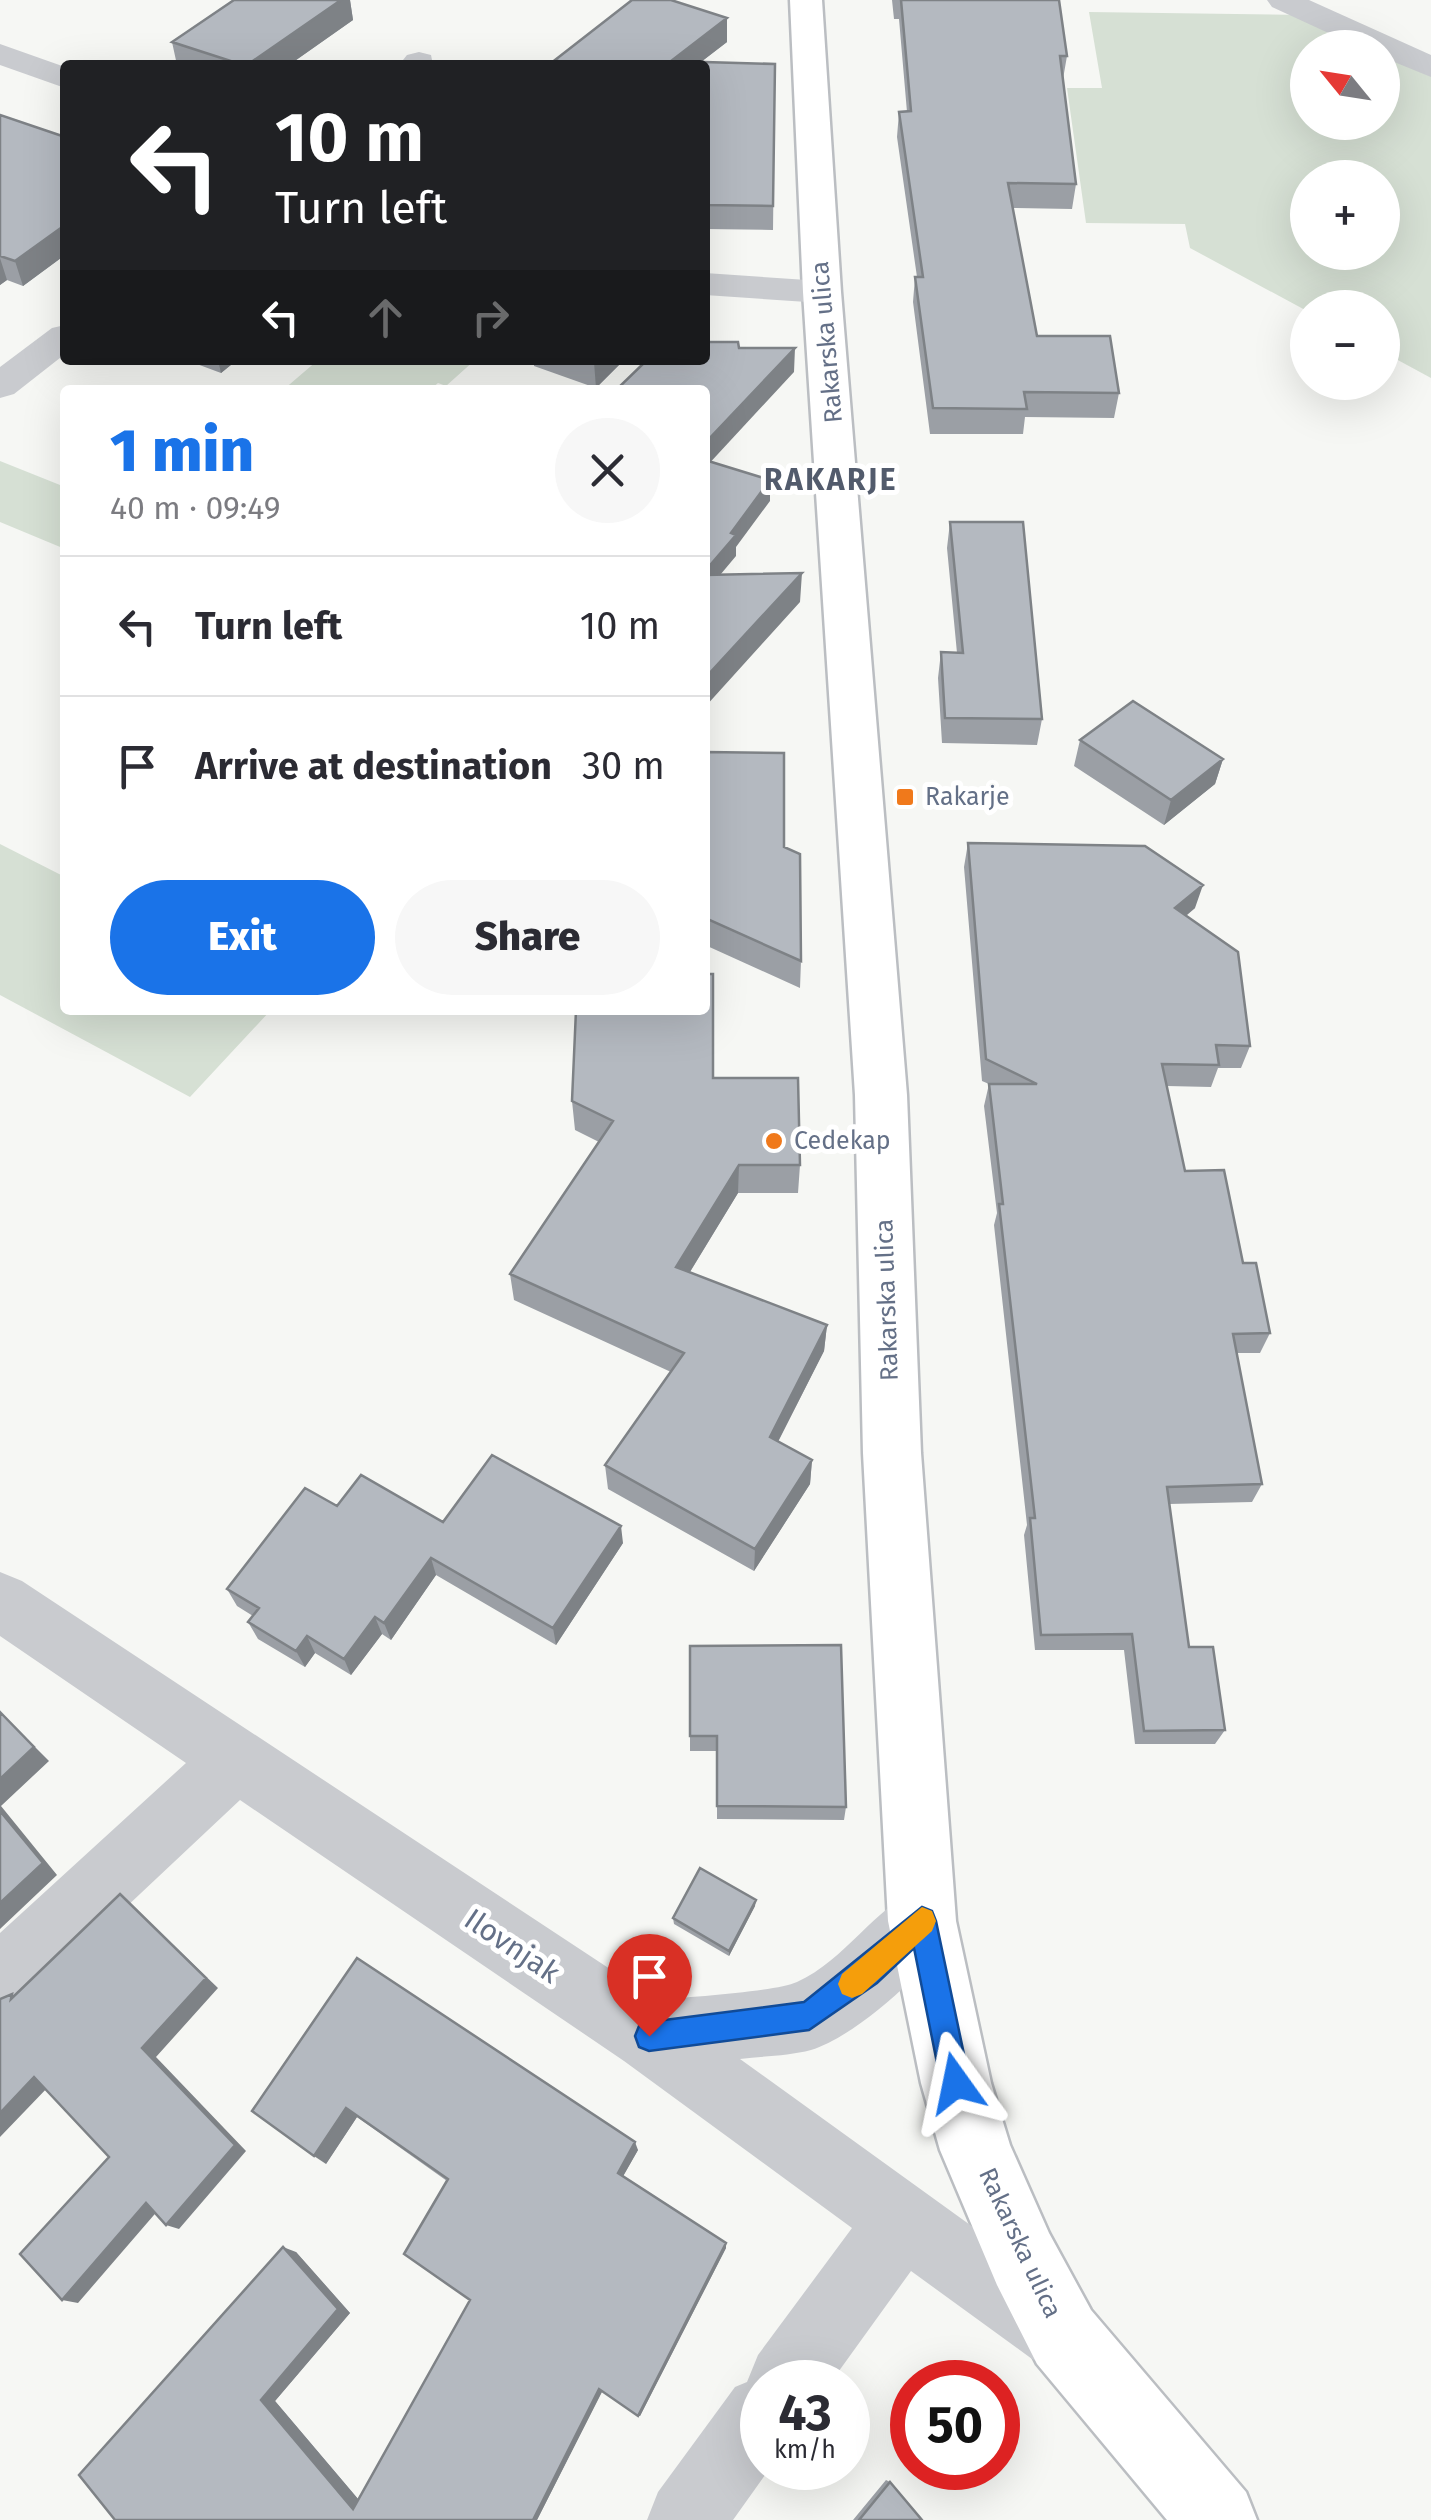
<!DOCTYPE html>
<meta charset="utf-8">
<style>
body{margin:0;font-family:"Fira Sans",sans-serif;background:#f7f7f7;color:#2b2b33;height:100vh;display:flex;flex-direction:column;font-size:38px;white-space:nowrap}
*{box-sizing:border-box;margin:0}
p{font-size:32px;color:#7c7c81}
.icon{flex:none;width:55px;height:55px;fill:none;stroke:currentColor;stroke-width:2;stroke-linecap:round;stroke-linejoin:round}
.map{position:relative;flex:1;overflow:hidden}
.drawer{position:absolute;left:60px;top:385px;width:650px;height:630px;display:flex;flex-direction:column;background:#fff;border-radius:10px;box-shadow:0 10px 40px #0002}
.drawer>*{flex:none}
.hud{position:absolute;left:60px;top:60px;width:650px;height:305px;border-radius:10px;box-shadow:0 10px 40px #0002;background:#202124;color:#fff;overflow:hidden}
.needle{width:65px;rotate:300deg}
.fabs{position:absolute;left:1290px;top:30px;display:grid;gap:20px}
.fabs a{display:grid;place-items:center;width:110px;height:110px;border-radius:50%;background:#fff;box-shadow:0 10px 40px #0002;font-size:50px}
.speed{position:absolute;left:740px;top:2360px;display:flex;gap:20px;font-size:50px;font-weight:700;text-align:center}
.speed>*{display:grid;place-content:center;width:130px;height:130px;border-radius:50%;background:#fff;box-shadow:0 10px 40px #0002;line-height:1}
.speed small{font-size:25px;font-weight:400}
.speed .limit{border:15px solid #d22;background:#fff;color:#111}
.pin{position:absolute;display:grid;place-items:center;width:85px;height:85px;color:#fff;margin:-102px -42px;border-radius:50% 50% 50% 0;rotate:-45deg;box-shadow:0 0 10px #0007}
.pin .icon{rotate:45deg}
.me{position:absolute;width:110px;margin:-55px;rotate:348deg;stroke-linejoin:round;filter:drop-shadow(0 0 8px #0008)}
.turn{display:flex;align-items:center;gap:35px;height:210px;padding:0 50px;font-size:45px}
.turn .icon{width:130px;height:130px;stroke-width:2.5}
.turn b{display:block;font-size:70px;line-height:85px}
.lanes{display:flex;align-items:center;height:95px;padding:0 50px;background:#0003;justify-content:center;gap:50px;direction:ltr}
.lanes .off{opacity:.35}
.round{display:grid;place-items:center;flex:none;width:105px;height:105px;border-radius:52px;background:#f7f7f7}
.overview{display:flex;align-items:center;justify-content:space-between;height:170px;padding:0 50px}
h1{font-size:60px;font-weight:800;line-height:75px;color:#1a73e8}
.primary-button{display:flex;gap:20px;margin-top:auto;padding:20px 50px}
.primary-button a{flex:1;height:115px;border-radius:60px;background:#1a73e8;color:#fff;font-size:40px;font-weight:800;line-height:115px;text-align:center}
.primary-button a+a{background:#f7f7f7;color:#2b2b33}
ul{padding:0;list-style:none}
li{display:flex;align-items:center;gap:30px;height:140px;padding:0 50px;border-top:2px solid #e1e1e2}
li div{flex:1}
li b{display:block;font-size:38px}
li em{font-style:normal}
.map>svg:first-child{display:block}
.green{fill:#d6e0d4;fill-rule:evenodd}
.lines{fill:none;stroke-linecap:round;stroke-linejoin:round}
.major-casing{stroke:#bbbec2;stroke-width:5}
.minor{fill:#c9cbcf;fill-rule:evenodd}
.major{fill:#fff;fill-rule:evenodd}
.wall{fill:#9b9fa5}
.shaded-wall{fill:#7e8286}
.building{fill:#b4b9c0;stroke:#7e8286;stroke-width:2.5}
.route{fill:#1a73e8;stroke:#114b97;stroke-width:2.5}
.slow{fill:#f59e0b}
.poi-dot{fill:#f0791b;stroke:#fff;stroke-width:4}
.labels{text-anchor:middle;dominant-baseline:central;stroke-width:10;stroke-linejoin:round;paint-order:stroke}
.street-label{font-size:25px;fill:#647087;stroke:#fff}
.poi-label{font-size:25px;fill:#647087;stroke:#fff;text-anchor:start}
.far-district-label{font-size:30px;font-weight:bold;letter-spacing:2.5px;fill:#525b6c;stroke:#fff}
.near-street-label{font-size:30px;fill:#647087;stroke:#fff}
</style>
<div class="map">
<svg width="1431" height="2520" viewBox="0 0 1431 2520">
<rect width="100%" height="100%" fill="#f6f7f4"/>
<path class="green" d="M1089,12L1305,15L1372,47L1308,48V122H1382L1383,52L1431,76V378L1383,352L1382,308H1308L1307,311L1190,248L1185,224L1086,223L1067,88H1102ZM1308,178H1382V252H1308Z
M318,360H475L446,386L438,383L430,390H283Z
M0,461L65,487V549L0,522Z
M0,844L65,877V1010H271L190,1097L0,995Z"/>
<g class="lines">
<g class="major-casing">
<path id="major" d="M790,0H822L841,292L907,1095L921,1453L956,1921L991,2083L1010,2145L1049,2233L1091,2310L1246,2492L1257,2520H1167L1037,2364L997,2285L940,2150L921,2083L888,1921L863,1453L855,1095L803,292Z"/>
</g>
<path class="minor" d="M1267,0H1309L1431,55V77L1382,57V48H1361L1272,7Z
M0,44L65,67V88L0,65Z
M419,52L431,55L433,65H399L407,55Z
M705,273L822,281L835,284L841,292L835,300L822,303L705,295Z
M65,325V354L14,394L0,398V367L52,328Z
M0,1572L22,1581L657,2000C687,1997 775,1992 797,1982C846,1960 873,1908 922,1887L946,1897L956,1921C937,1965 857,2036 811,2050C789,2056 763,2056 740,2059L1084,2307L1095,2333L1084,2359L1058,2370L1032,2359L911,2271L831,2382H762V2468H770L733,2520H647L658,2492L735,2387L747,2382L758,2355L852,2228L624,2061L240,1800L24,2003L0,2013V1933L186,1763L0,1636Z"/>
<use href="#major" class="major"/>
</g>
<path class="wall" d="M234,0H350L353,20L289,65H177L172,42Z
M892,0H1059L1067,56L1063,79L1076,184L1072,209L1013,208L1037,336L1119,393L1114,418L1025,417L1023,434H930L913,302L915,277H917L897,137L899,112H907L899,19H894Z
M727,18V42L701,62L775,64L773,230L705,229V65H556L555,60Z
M0,115L65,137V255L23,286L7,280L0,285Z
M186,360H237L221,373Z
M534,360H624L596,388L534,366Z
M950,522L1042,719L1037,745L942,743L938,678L941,652L957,653L947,548Z
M1080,740L1223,759L1215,784L1164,825L1074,766Z
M705,752L784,847L801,961L800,988L705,945Z
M968,843L1195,908L1186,916L1250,1046L1241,1068H1218L1211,1087L1167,1086L1185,1171L1243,1263L1270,1333L1260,1353H1237L1262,1484L1252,1502L1169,1504L1189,1647L1225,1730L1215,1744H1135L1124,1650H1035L1024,1535L1027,1525L994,1225L997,1213L984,1106L989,1084L982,1081L964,867Z
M713,1078L800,1165L798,1193H738L690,1272L827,1325L824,1351L778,1442L812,1460L810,1484L754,1571L608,1489L605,1465L671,1372L514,1300L510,1274L599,1142L575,1130L572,1101Z
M337,1506L443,1522L623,1543L556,1645L436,1575L391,1640L382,1634L351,1675L315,1653L305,1667L258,1639L248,1622L253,1616L237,1606L227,1589Z
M690,1646L846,1807L844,1820L717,1819V1751H690Z
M755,1906L729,1956L674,1924L673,1918Z
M357,1958L638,2150L623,2176L726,2243V2248L640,2416L602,2391L537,2520H115L296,2252L350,2313L275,2401L358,2499L470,2300L447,2181L357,2117L326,2164Z
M886,2480L890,2482L922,2520H853Z"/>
<path class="shaded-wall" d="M341,0H350L353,20L289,65H247Z
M727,18V42L697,65L671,61Z
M65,225V255L23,286L15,261Z
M0,258L7,280L0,285Z
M795,348L794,372L705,468V443Z
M218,360H237L221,373Z
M596,360H624L596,388L594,362Z
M770,480V501L736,547V556L705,593V571L731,533Z
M802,573L800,602L705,707V678Z
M1223,759L1215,784L1164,825L1171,800Z
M1203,885L1195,908L1167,931L1175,908Z
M739,1165L738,1193L677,1293L676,1267Z
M827,1325L824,1351L768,1461L770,1437Z
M812,1460L810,1484L754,1571L755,1549Z
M621,1526L623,1543L556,1645L553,1628Z
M431,1558L436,1575L391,1640L384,1623Z
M375,1617L382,1634L351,1675L344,1659Z
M307,1636L315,1653L305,1667L296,1651Z
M0,1712L49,1761L1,1806L57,1875L0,1929Z
M120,1894L218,1988L156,2057L246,2151L179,2229L166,2225Z
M756,1900L755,1906L729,1956V1951Z
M34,2077L50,2085L0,2137V2113Z
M346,2108L357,2117L326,2164L314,2156Z
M635,2142L638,2150L621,2180L618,2173Z
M146,2203L160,2208L78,2303L62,2300Z
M726,2243V2248L640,2416H638Z
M283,2247L296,2252L350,2313L275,2401L364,2506L353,2509L261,2400Z
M599,2389L603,2390L537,2520H533Z"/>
<path class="building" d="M234,0H341L247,65H243L172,42Z
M632,0H671L727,18L671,61L775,64L773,206L705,205V65H572L555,60Z
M901,0H1059L1067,56H1060L1076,184L1008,183L1037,336H1110L1119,393L1024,392L1027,409L933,408L915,277H923L899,112L911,111Z
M0,115L65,137V225L15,261L0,256Z
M705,342H738L739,348H795L705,443V390H616L647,360H705Z
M705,460L770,480L731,533L736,535L705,571Z
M950,522H1023L1042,719L945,718L941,652L963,653Z
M802,573L705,678V575Z
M1133,701L1223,759L1171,800L1080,740Z
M705,752L784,753V847L800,854L801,961L705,918Z
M968,843L1145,846L1203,885L1175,908L1238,952L1250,1046L1216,1045L1219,1065L1162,1064L1185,1171L1224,1170L1243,1263H1256L1270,1333L1233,1334L1262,1484L1167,1487L1189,1647H1213L1225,1730L1144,1731L1132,1634L1041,1635L1030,1518H1035L999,1204H1003L989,1084H1037L986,1059Z
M705,974H713V1078H798L800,1165H739L676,1267L827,1325L770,1437L812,1460L755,1549L605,1465L684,1353L510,1274L613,1121L572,1101L576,1010H705Z
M492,1455L621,1526L553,1628L431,1558L384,1623L375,1617L344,1659L307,1636L296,1651L248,1622L259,1608L227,1589L305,1488L337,1506L361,1475L443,1522Z
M841,1645L846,1807L717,1806V1736H690V1646Z
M0,1712L34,1747L0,1779Z
M0,1811L43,1863L0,1903Z
M700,1868L756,1900L729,1951L673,1918Z
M120,1894L206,1978L142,2048L235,2145L166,2225L146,2203L62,2300L20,2254L109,2157L34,2077L0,2113V1999L12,1994L11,1999Z
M357,1958L635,2142L618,2173L726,2243L638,2416L599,2389L533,2520H115L79,2475L283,2247L338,2309L261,2400L353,2509L470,2300L404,2254L448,2179L346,2108L314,2156L252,2111Z
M890,2482L922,2520H859Z"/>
<path class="route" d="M922,1907L932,1911L936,1921L970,2083L966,2094L956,2098L945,2094L941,2083L914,1948L877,1983L809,2030L649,2051L639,2047L635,2036L639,2026L649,2022L804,2002Z"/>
<path class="slow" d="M922,1907L932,1911L936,1921L932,1931L862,1994L852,1998L842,1994L838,1984L842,1974Z"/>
<g class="poi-dot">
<rect x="895" y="787" width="20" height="20" rx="5"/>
<circle cx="774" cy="1141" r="10"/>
</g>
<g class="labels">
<g class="street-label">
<text transform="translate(827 342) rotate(-95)">Rakarska ulica</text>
<text transform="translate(887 1300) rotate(-92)">Rakarska ulica</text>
<text transform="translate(1020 2243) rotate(65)">Rakarska ulica</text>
</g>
<g class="poi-label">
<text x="925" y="797">Rakarje</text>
<text x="794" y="1141">Cedekap</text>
</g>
<g class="far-district-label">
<text x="831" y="480">RAKARJE</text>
</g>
<g class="near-street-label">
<text transform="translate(512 1946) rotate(34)">Ilovnjak</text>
</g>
</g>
</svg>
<div class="fabs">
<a><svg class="needle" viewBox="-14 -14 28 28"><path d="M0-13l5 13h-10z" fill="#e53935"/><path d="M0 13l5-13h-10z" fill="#7c7c81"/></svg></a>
<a>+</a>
<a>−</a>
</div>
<div class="speed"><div>43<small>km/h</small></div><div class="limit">50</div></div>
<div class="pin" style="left:649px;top:2036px;background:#d93025"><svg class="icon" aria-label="arrive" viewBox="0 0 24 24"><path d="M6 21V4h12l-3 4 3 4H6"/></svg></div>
<svg class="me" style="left:956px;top:2083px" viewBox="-20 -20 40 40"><path d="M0-17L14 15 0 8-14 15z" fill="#1a73e8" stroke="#fff" stroke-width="4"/></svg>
<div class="hud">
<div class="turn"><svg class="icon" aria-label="left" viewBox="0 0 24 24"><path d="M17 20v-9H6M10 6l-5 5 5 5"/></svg><div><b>10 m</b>Turn left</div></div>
<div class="lanes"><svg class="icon" aria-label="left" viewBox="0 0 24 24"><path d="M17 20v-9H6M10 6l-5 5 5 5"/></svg><svg class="icon off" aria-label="ahead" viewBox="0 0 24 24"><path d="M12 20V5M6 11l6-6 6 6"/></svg><svg class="icon off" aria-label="right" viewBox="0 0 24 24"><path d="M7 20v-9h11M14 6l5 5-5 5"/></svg></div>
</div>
<section class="drawer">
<div class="overview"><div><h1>1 min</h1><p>40 m · 09:49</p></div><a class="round"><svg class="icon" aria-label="close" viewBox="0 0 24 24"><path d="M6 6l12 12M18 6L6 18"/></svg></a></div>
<ul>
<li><svg class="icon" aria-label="left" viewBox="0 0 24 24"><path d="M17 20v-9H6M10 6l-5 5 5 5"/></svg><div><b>Turn left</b></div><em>10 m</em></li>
<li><svg class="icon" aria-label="arrive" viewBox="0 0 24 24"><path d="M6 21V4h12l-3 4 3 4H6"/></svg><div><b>Arrive at destination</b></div><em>30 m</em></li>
</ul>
<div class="primary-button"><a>Exit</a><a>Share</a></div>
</section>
</div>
